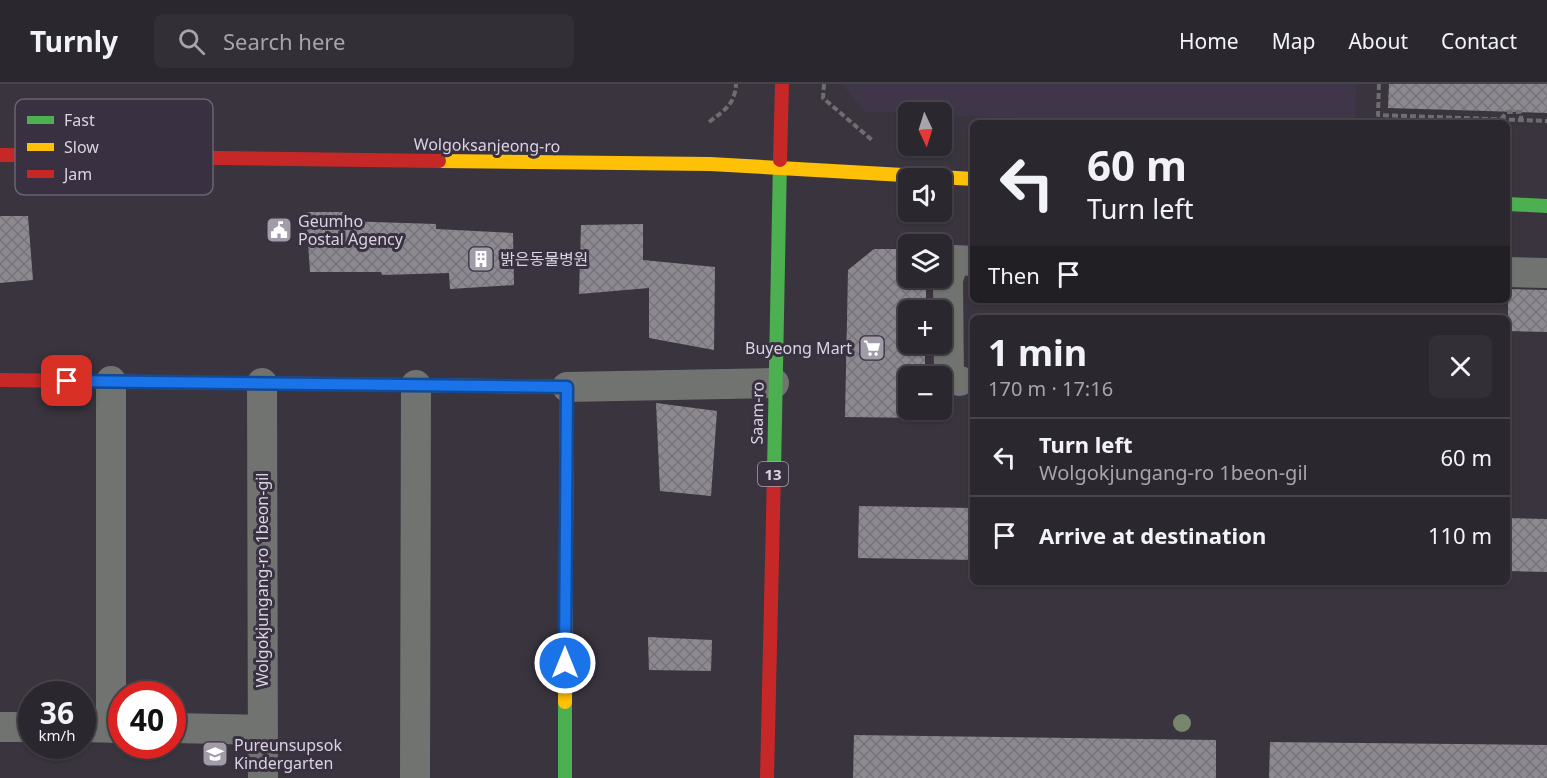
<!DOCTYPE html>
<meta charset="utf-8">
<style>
body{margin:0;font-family:"Noto Sans","Noto Sans KR",sans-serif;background:#332f36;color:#f1f3f6;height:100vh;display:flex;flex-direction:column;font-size:22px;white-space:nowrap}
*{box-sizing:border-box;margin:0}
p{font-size:20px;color:#a6a5aa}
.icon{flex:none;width:33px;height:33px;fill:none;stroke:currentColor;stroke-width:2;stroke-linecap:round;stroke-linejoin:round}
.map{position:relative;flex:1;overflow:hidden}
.sheet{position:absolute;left:970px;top:231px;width:540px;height:270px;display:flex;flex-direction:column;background:#2b272e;border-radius:9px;box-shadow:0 2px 4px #0004,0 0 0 2px #47444a}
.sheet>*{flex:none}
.hud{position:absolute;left:970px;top:36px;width:540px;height:183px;border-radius:9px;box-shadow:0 2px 4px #0004,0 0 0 2px #47444a;background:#2b272e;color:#f1f3f6;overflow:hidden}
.needle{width:39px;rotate:176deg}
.buttons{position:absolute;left:898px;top:18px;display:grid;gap:12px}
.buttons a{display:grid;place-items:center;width:54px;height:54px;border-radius:9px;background:#2b272e;box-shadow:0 2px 4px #0004,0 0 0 2px #47444a;font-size:30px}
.speed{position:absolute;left:18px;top:597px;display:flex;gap:12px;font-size:30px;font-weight:700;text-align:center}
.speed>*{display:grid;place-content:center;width:78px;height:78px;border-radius:50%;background:#2b272e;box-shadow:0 2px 4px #0004,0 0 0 2px #47444a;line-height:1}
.speed small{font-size:15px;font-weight:400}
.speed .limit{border:9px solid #d22;background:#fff;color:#111}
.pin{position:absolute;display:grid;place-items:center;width:51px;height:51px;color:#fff;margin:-26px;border-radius:12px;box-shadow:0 3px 9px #0006}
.me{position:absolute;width:66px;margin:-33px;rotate:0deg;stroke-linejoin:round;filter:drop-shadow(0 0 4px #0008)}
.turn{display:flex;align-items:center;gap:21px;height:126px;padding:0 18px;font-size:27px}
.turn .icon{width:78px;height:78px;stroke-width:2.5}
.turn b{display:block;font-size:42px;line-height:51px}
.then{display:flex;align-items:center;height:57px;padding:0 18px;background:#0003;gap:12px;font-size:22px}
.round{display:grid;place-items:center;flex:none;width:63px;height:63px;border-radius:9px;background:#332f36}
.head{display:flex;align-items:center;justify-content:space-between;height:102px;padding:0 18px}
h1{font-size:36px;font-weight:700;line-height:45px}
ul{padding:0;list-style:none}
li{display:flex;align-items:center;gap:18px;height:78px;padding:0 18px;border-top:2px solid #47444a}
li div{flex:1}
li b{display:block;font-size:22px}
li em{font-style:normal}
header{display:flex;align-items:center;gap:36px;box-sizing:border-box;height:84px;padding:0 30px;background:#2b272e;border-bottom:2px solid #47444a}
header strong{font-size:28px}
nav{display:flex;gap:33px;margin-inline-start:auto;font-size:21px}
.search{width:420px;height:54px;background:#332f36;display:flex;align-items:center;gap:15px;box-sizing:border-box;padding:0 21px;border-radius:9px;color:#a6a5aa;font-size:22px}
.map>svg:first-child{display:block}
.built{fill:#40364a}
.building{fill:url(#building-cross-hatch)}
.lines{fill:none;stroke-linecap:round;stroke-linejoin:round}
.path{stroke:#6e6e6e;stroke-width:4;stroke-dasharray:6 3;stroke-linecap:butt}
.street{stroke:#717371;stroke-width:30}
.fast{stroke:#4caf50;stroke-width:14}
.slow{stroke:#ffc107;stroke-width:14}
.jam{stroke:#c62828;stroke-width:14}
.tree{fill:#77866d}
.route-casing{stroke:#114b97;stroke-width:15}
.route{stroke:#1a73e8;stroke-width:10}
.labels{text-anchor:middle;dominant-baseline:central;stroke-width:6;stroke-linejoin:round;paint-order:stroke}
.shield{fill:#393141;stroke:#a9a3b0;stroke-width:1.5}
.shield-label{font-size:15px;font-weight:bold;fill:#d9d4df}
.street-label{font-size:16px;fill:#d9d4df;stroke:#393141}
.poi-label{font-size:16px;fill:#d9d4df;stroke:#393141;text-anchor:start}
.key{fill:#393141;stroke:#696270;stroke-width:1.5}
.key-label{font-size:16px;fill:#d9d4df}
</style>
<header>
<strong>Turnly</strong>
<div class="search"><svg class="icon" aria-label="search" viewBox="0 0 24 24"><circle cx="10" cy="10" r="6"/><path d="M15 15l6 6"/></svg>Search here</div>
<nav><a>Home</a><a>Map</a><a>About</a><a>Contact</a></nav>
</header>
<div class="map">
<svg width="1547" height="694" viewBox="0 0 1547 694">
<defs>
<pattern id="building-cross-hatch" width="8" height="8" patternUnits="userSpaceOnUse" patternTransform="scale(1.5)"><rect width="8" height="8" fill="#8d8990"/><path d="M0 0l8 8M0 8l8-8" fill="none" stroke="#767379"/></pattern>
</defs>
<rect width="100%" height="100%" fill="#39343e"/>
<path class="built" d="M842,0H1356L1355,39H1162L942,31V28H865Z"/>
<path class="building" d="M1389,0H1547V29L1388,24Z
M306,128H343V137L436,140V145L513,149L514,201L450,205L449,189L382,191L381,188H310Z
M0,132H28L33,196L0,199Z
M643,140V176L715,183L714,266L649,254V204L579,210L581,141Z
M874,165H909V194H926V226H909V260H925V292H909V326H924V334L845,333L848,186Z
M1508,205L1547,206V248L1508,247Z
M656,319L717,327L711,412L660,407Z
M859,422L974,424V476L858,474Z
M1508,434L1547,435V488L1508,487Z
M648,553L712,556L711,587L649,586Z
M854,651L1216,656V694H853Z
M1270,658L1547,661V694H1269Z"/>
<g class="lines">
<path class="path" d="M824,0L823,14L872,56
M1379,0L1378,31L1547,37
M1501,35L1507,28H1521V36
M709,38C725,26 735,20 736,0"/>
<path class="street" d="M1508,188L1547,189
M960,297L949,295L948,196L954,176L974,177
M262,299L263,694
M567,303L774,299
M0,643H32
M82,643L122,644
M111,644V297
M172,644L263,646
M415,694L416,301"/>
<path class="fast" d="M1508,120L1547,122
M774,388L780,76
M565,694V618"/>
<path class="slow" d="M439,77L710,80L974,95
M408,301L567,303L565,618"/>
<path class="jam" d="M0,71L439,77
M780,76L782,0
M0,296L408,301
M767,694L774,388"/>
</g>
<circle class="tree" cx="1182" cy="639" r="9"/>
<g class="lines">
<g class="route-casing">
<path id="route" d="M67,297L567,303L565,579"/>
</g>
<use href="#route" class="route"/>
</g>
<defs>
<g id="civic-square" transform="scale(1.35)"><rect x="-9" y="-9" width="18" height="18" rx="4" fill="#a19ca7" stroke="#393141"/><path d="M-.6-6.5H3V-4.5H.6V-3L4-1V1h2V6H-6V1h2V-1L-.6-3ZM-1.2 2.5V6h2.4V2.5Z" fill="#fff"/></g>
<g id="building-square" transform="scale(1.35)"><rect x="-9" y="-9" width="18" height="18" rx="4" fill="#a19ca7" stroke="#393141"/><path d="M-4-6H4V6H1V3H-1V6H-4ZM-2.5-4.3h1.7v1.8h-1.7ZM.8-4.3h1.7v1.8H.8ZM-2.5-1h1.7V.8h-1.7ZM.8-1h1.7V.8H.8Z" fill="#fff"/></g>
<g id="supermarket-square" transform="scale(1.35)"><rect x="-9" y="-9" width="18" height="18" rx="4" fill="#a19ca7" stroke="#393141"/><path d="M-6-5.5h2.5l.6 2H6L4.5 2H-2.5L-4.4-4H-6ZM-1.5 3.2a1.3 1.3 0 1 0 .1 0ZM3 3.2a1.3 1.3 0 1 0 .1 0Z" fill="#fff"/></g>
<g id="school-square" transform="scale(1.35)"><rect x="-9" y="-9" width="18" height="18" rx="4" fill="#a19ca7" stroke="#393141"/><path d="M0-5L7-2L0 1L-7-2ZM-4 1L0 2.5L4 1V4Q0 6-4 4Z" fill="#fff"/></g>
</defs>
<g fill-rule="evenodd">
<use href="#civic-square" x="279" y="146"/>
<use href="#building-square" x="481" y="175"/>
<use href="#supermarket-square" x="872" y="264"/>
<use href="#school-square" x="215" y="670"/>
</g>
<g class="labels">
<rect class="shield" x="758" y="378" width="30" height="24" rx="4.5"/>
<g class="shield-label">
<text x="773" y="390">13</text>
</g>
<g class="street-label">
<text transform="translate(487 61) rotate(1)">Wolgoksanjeong-ro</text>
<text transform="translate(757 329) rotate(-89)">Saam-ro</text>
<text transform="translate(262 496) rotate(-90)">Wolgokjungang-ro 1beon-gil</text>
</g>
<g class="poi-label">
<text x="298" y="137">Geumho<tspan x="298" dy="18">Postal Agency</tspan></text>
<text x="500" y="175">밝은동물병원</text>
<text x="852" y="264" text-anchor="end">Buyeong Mart</text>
<text x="234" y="661">Pureunsupsok<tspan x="234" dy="18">Kindergarten</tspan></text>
</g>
</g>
<rect x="15" y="15" width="198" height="96" rx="9" class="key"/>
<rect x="27" y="32" width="27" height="8" fill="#4caf50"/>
<rect x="27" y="59" width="27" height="8" fill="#ffc107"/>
<rect x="27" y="86" width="27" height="8" fill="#c62828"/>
<g class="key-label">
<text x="64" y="42">Fast</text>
<text x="64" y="69">Slow</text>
<text x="64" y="96">Jam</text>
</g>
</svg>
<div class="buttons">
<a><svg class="needle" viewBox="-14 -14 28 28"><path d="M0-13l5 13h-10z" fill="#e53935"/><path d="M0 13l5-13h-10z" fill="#a6a5aa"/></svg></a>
<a><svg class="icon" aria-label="sound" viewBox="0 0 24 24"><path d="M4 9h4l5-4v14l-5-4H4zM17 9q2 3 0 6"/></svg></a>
<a><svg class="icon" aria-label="layers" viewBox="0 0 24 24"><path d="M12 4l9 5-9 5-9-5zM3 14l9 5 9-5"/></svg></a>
<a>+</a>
<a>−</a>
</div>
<div class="speed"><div>36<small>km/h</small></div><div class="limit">40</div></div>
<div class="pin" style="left:67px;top:297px;background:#d93025"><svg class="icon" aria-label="arrive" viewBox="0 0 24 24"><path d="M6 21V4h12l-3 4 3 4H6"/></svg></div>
<svg class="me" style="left:565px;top:579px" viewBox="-20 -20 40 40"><circle r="17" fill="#1a73e8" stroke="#fff" stroke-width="3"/><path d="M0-11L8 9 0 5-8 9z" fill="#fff"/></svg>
<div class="hud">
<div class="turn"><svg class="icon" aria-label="left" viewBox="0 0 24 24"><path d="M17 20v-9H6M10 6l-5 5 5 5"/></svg><div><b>60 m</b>Turn left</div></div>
<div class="then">Then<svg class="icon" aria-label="arrive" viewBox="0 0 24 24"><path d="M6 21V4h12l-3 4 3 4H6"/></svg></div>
</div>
<section class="sheet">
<div class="head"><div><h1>1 min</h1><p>170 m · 17:16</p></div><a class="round"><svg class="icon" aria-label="close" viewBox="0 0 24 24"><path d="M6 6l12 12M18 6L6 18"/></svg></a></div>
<ul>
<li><svg class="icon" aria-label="left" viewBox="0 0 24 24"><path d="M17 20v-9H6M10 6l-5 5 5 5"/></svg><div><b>Turn left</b><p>Wolgokjungang-ro 1beon-gil</p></div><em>60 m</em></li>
<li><svg class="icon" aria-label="arrive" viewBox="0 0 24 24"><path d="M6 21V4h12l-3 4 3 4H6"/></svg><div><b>Arrive at destination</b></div><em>110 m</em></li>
</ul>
</section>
</div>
